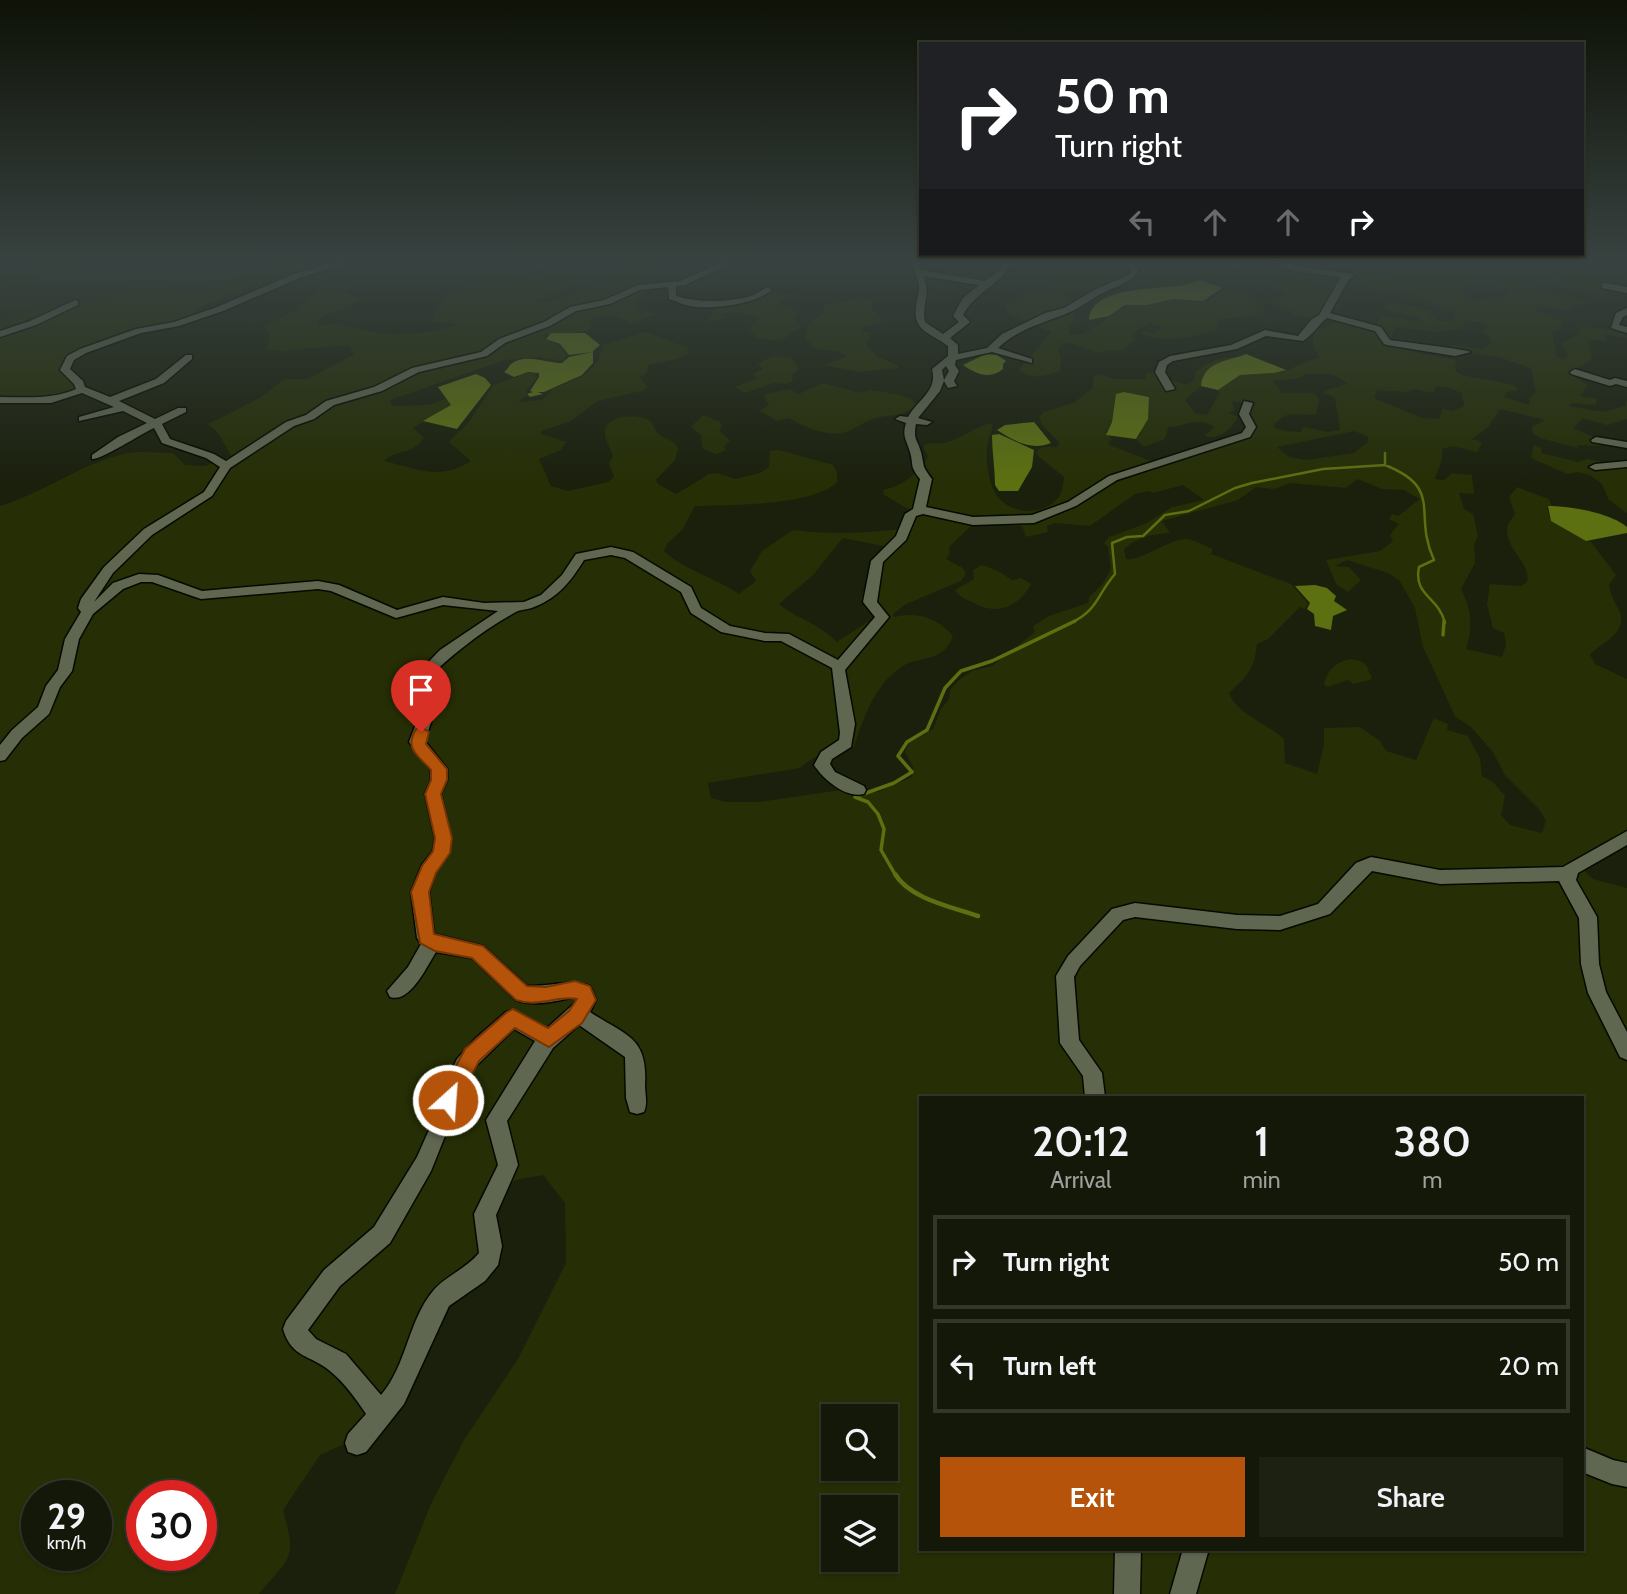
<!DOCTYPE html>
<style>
body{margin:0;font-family:Cabin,sans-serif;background:#1d2112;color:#f1f3f6;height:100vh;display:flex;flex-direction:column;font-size:26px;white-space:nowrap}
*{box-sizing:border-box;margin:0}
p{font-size:23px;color:#9da09c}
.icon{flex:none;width:38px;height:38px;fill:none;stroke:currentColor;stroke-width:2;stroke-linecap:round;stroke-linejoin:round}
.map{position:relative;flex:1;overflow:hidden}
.sheet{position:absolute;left:919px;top:1096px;width:665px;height:455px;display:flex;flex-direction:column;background:#141809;border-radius:0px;box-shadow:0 2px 5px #0004,0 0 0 2px #33372a}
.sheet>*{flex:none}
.hud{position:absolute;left:919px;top:42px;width:665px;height:214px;border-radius:0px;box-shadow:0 2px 5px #0004,0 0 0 2px #33372a;background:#202124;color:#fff;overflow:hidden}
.controls{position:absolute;left:821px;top:1404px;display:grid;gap:14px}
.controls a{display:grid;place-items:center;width:77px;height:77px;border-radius:0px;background:#141809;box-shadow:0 2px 5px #0004,0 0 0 2px #33372a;font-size:35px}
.speed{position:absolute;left:21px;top:1480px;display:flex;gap:14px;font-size:35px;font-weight:700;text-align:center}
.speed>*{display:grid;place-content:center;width:91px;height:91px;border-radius:50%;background:#141809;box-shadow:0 2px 5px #0004,0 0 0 2px #33372a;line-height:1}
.speed small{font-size:18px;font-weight:400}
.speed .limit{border:10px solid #d22;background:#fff;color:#111}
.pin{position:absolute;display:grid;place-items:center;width:60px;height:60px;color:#fff;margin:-72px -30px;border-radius:50% 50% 50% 0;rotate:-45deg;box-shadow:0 0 7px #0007}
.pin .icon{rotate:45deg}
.me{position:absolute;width:77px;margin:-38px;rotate:26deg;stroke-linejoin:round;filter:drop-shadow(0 0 5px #0008)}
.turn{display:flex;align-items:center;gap:24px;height:147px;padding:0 21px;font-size:32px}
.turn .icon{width:91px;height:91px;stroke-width:2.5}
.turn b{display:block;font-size:49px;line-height:60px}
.lanes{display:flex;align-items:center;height:66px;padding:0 21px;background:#0003;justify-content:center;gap:35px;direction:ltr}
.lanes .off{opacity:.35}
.eta{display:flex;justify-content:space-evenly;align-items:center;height:119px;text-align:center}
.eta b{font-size:42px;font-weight:600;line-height:49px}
.cta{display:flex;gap:14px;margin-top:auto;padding:14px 21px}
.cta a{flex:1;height:80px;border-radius:0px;background:#b45309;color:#fff;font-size:28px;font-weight:600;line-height:80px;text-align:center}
.cta a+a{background:#1d2112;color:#f1f3f6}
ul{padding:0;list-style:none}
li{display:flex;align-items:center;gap:21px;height:94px;margin:0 14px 10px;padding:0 7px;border:4px solid #33372a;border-radius:0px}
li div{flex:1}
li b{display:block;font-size:26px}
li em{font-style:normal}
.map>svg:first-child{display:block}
.built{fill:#21280d}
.green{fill:#252e04;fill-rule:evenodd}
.water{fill:#5c7011}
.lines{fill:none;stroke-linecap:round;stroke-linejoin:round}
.stream-far2{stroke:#5c7011;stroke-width:2.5}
.stream-far1{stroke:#5c7011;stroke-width:3.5}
.stream{stroke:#5c7011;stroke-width:4.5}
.minor-casing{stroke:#060900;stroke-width:3}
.minor{fill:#606751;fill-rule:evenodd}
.route{fill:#b45309;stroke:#753606;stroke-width:2}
</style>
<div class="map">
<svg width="1627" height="1594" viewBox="0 0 1627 1594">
<rect width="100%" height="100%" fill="#1a200c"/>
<path class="built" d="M0,260H287L50,355L0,336Z"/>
<path class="green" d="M45,260H85L69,270L0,289V278Z
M290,260H340L260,283L197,308L193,316L152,327L67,358L77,387L75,392C50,400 19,393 0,405V320L47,308L88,304L111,296L128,286L159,284L190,295Z
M548,260H579L540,266L520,277L529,281C546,273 586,264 605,266L592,277L536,301L539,303C560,298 602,288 616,271L611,267L628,260H658L671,269L660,275V280C649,288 637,295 634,308L655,314L631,324C616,315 606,312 590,320L591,328C575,338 557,328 541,336L560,346L567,355L563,361L538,357L505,360L390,400L392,406L429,405L445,399L450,400L451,405L413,428L424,438C412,456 397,448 384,461C418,469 440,481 471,461L449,442L468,423L494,385L527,373H536L537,378L527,390L526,396L518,402L542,400L553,389L585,375L598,361L603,345L645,332L686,347L690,352L677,359L648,365L647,373L639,377L648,387L642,391L597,401L571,421L541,431V434L566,442L561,450L539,459L551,486L568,491L608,482L614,477L609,463L613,456C611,449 606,442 605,435C603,413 638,414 651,421C659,443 669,434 678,448L675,460L656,480L658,484L676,494L709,474L717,473L736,479L760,473L769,467L770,451L779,450L833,465L837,472V482C814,506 729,505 695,506L682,530L668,543L664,551C684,570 716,578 739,594L756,581L750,571L762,551L793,530C831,535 872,533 910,528L913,517L910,510L884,495L883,490C901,487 921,472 928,456L923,446C933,441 936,445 945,443C962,439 975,426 993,423C992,429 991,432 989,438C984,451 988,474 992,486C1001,512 1035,519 1055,501C1062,496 1063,485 1064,477L1037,455L1038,450L1044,447H1057L1060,443L1043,426L1039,417L1044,412L1075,402L1092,389L1094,376L1100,374L1115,379H1146L1147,373H1153L1186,385L1194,381L1195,372C1209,363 1220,355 1237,358C1221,362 1203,368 1201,386L1185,400L1195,413L1207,415L1219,394L1218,390L1240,375L1282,372L1319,357L1313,344V332L1334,323H1376L1380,317L1419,321V318L1384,309L1388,302L1431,310L1429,313L1439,321H1452L1456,316L1454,312L1431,305L1406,292H1375L1358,282L1363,277L1391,280L1398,263L1386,260H1570L1568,269L1587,273L1610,292L1602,296L1553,285L1556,279H1568L1566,274L1554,271L1548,277L1540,278L1477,271L1474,277L1466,279L1463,285L1466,298L1477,301L1506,296L1508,291L1499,286V282H1512L1586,302L1583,305L1575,304L1570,310L1536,307L1535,310L1563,322L1561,328L1552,333L1557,357L1564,359L1568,354L1562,343L1580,334L1581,327L1627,331V338L1603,334L1607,341L1587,339L1592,358L1575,371V377L1588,385L1579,396L1597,399L1595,405L1573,403L1568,406L1604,412L1625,406L1627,400V419L1607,425L1583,418L1573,428L1598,439L1600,446L1578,445V448L1540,438L1533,433L1532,427L1545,420L1500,409L1488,427L1472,439L1482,442L1477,452L1453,446L1442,449V459L1435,479L1444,480L1452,473L1472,475L1474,494L1459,493L1464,509L1473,514L1478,536L1474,545L1475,563L1461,589C1472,610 1473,627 1466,649L1502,657L1506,645L1504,633L1493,628L1487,604L1490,584L1521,586L1527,582C1532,561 1499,546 1509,522C1511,519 1514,517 1515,514L1509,497L1517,487L1549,499L1552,506L1547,508L1551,521L1591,542L1616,575L1609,585C1611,597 1615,602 1620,612C1627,634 1602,642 1590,655L1595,664L1627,679V834L1601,844L1574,861L1593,879L1627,888V1594H395L431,1504L464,1440L518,1359L566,1263L565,1203L543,1175L515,1180L487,1205L489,1241L477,1268L349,1442L320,1455L283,1510C297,1561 291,1555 259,1594H0V506C43,493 80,464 124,454C139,450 158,453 173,453L185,465L205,466L231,456L219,434L208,424L258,399L285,379H308L354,354L349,345L281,351L266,349L270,338L264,325L297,310L321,287L357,285L344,292L361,299C348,310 327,310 316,323L319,326C341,320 356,330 377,333C399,336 439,333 458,324L434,322L433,315L446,295L467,286L502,264C516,275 533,263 548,260ZM1470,320L1488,325L1483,333L1491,338L1490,344L1482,349L1452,345L1448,351L1495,356L1531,368L1536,393L1529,398L1530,405L1504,397L1507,392L1518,390L1514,385L1461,375L1455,370L1456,360L1412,352L1391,345L1396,343L1391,338L1396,327L1437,332L1465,328L1463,322ZM1307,374H1332L1348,383C1341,389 1331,386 1323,393L1335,398L1340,430L1329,432L1303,427L1301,432L1285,431L1273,427C1285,409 1297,415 1316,415L1319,399L1315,393H1283L1272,381L1300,378ZM1437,386L1450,388L1462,393L1464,406L1453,411L1443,408L1439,419L1422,418L1374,398L1378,390L1406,392L1414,389L1433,393ZM1124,392L1149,396L1141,434L1136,439L1144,447L1165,439L1168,427C1186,426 1198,416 1215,427L1204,436C1220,440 1231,430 1238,417L1229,413L1234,410L1232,401L1249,404L1247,409L1251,434L1154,462L1109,445L1108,441L1112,440L1106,432L1112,422L1116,394ZM1354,431L1367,436L1369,441L1354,453L1306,460L1289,457L1277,447ZM1357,479L1382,489L1404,490L1420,499L1398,516L1392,514L1389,519L1399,524L1390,535L1393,541L1380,551L1326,560L1336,584L1348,592L1361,580L1349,567L1335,566L1347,560L1388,573L1399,580L1415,608L1423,647L1455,716L1471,727L1493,752L1505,775L1539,809L1546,821L1542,833L1510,825L1501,815L1505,796L1493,782L1482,776L1480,759L1468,736L1447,730L1448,724L1434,718L1416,760L1386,751L1380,741L1360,727L1324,728V745L1317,774L1285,763L1284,739C1267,723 1237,714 1229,693C1248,675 1254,671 1257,644L1268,639L1300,607L1305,609L1308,603L1291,584L1211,554L1213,549C1205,546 1194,539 1186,539C1168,539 1143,561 1126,559L1124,549C1137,537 1153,534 1170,533L1162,521L1238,500L1256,487L1273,489L1291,483L1346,488ZM1183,485L1204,500L1172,507L1147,523L1109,537L1104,543L1108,547L1111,569L1102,585L1089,597L1088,603L1049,616L1033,626L1035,632L992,666L972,671L960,679L950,690L949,699L941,709L933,729L909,743L905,752L913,767L912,777L878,792L841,790L759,802H726L711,798L708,783L800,768C815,755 834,746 854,747C863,719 874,686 900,668C919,654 942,665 953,636C938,618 917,611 894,617L893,614L906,604L961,581L966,574L963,568L946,559L950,554L949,547L973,524L1022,526L1026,537L1048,532L1047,526L1054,523L1090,526L1135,494L1150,491L1153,493ZM843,538L883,546C871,562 868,580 861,600L875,617L837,642C817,622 799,620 779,604L813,575ZM920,1097H1582V1549H920ZM833,1416H886V1468H833ZM37,1496H96V1556H37ZM142,1496H201V1556H142ZM833,1507H886V1559H833Z
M1090,260H1140L1145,268L1201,270L1195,264C1207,256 1225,260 1238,265L1227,277L1219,281L1202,276L1186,285L1150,288L1151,282L1132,280L1126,284L1114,285L1098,292L1063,291L1072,304L1075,319L1069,328V334L1081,335L1129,305H1147L1173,299L1207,301L1225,290H1242L1265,307L1261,315L1217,320L1218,328L1215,331C1190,337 1167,344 1142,334L1144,330L1152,333L1163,328L1151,323L1136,331L1132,336L1136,339L1122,351L1108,350L1103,353C1089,351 1079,344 1064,342L1058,349L1061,358L1060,371C1046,376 1032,380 1019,370L1051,332L1006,312L1004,305L1028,292H1053L1055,285L1065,280L1038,270L1050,265L1087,270L1090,268L1086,265Z
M1255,260H1313L1314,268L1307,275L1315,282L1310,286L1334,291L1333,297L1340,306L1326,317L1313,319L1289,314L1292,312L1270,303L1271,300L1287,294L1274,288L1283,282L1285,275L1294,270L1273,262L1253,261Z
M772,292L794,295L780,302V305L800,311L794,316L801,327L780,341L756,338L750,329L759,318L739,312L723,313L721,315L726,319L706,321L713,316V309L708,307Z
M862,297L872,301L871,309L885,321L863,327L862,332L871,333L866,345L878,357L899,366L898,368L859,372L824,365L847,356L840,352L814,348L806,338C804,325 816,319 825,312L823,304H837Z
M772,356L792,358L799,369L792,375L793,381L786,384L774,383L745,393L735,387L758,378L752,374L763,369L758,364Z
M823,383L860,393L869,390L901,395L913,400L916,405C904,417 892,414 876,418C865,420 856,429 846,432C828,438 803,426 788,418L778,421L759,411L769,405L765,400V394L792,389L794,393L799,394Z
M703,415L720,422L722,427L719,431L730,440L724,446L726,450L716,454L703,449L701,435L691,427Z
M1534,445L1541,448L1542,453L1578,462L1588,459L1614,465H1627V513L1609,500L1602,484L1590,475L1577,472L1567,474L1531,458Z
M982,565L998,571L1012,580L1021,578L1031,584C1019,607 996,616 974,603C966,599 959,598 955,590L974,579L973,570Z
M1350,659C1371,662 1365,667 1372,677L1370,680L1353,684L1348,680L1328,687L1324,685C1328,669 1335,663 1350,659Z"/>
<path class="water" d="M1200,280L1222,288L1203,301L1173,299L1147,305H1125L1109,316L1089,320C1090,287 1156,289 1178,286C1186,285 1193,282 1200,280Z
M585,333L600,345L593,351V363L582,375L544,392H538L543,394L530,397L527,394L533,392L530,391L539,377V373L528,372L514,377L504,372C506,371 508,368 510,365C524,352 547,363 562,363L569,357L592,352L569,355L560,344L546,339L551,333Z
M986,354L997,355L1006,361L1003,364V369C990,380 976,374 963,365Z
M1246,354L1286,370L1274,373L1240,375L1218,390L1201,386C1204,361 1226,362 1246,354Z
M476,374L485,378L491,385L457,429L423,421L451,405L438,387Z
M1124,392L1149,397L1148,419L1136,439L1106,435L1112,422L1116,394Z
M1034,422L1051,443C1031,451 1014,441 997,430L1005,425Z
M999,434L1034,450L1032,467L1018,491H999L995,485C995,469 992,452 992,435Z
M1548,506C1570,506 1611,513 1627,527V533L1586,541L1551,521Z
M1315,585L1327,588L1336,596L1334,601L1347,610L1333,616L1331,630L1315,626L1314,614L1307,609L1310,603L1295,586Z"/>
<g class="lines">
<path class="stream-far2" d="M1385,453V465C1445,489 1412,513 1434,560L1419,567C1413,596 1439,597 1445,623
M1071,623C1099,609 1096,596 1115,574L1112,543L1127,537L1143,536L1165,515L1189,511L1235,488L1252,483L1323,469L1385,465"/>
<path class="stream-far1" d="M1443,635L1444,621
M896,876L881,850L884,829L878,814L868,802L855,797L894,783L912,772L898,756L907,742L927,730L945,688L961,671L992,661L1075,621"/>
<path class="stream" d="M895,874C910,899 952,907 978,916"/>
<g class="minor-casing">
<path id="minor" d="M343,260H356L302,277L223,311L179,326L141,333L86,353L74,360L70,369L83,381L85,387L110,397L156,379L186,355H192V359L164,383L119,401L155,419L178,408H186V412L162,424L170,439L214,454L226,461L286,422L306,415L326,401L374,387L412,368L481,352L499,339L544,322L570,307L604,300L638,285L680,281L727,260H738L685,285L676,286V296C699,303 725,302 748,297C755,295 761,290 768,287L772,290C756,304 712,310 690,306C683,305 676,301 669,299L668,287L640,290L610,304L576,311L550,326L505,343L487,356L419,372L382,391L334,405L314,419L294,426L230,468L212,496L152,535L113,573L94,602L113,583L139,574L158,575L202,591L318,581L339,585L397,610L443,597L484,603L524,602L541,595L562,575L576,554L611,547L633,552L691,587L701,608L730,626L765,633L789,634L838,660L875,617L863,602L871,561L896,536L905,514L913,509L920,479C909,465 914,466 910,452C906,439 902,436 906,423L895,419L900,416L908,417C918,399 938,391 932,369L948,356V346C933,334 912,331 916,307C916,301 920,292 919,286C918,276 912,270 912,260H920L921,270L985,281L1000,270L1004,260H1012C1003,285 976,290 963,315L970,322L950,338L958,345V354L987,348L1002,334L1045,313L1064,308L1094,290L1128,275L1131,271L1121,260H1129L1139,271C1131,283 1116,286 1103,293C1092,298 1082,307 1070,312C1045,323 1019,328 998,348L1032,359V363L992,352L956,360L955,365L959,371L954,381L957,386L948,388L944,381L940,391L918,418L932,422L927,425L916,424C913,440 917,438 921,452C925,468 921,464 932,479L926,507L973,517L1032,515L1068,502L1109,476L1242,433L1246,427L1239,414L1244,401L1253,403L1249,414L1256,427L1250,437L1117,480L1076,506L1034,523L973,525L923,514L916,516L906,540L883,562L877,602L889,617L845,670L855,724L851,747L832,759L830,764L835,772L864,786L866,790L864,794C846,799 823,779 814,765L821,752L839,740L840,733L832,668L781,641H765L721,632L691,613L681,592L625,558L611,555L584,560C571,581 558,598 534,607C527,610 520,609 514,613C480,632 450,656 423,683L433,716L425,741L447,769V780L441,794L451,838L449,853L435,873L429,892L434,934L483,946L527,986C549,987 569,979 590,986L596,1000L590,1012C626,1036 648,1036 645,1085C645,1094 648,1103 644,1112L637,1114L630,1112L626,1098L625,1057L579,1025L553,1048L507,1121L518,1165L496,1215L502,1246L498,1265L485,1281L449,1306L404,1404L366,1452L357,1455L348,1452L345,1443L348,1434L366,1414C356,1399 344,1382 330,1371C310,1354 292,1359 283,1329L286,1321L324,1270L374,1227L417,1157L429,1130L438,1099L457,1059L476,1038L506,1012L513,1010L547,1028L578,1000L575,997C556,1001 536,1007 516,1000L472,958L436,952C427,966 410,1004 390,997L387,991L408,967L421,944L417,938L411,892L422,865L433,851L435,838L425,794L431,780V770L409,742L419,716L409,682L440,650L498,611L443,605L396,618L331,591L318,589L201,599L152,582H141L123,589L93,614L79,639L72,671L60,687L49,714L22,738L5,760L0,761V745L12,730L38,707L46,686L58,670L65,639L81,612L78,608L81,599L104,567L144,529L204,492L220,467L206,458L162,443L154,428C141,434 101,460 92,459V455L118,437L147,423L123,411L79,421V417L114,407L82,393L51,403H0V397C26,397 51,400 76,389L74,384L60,370L67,356L80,349L136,329L174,322L217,307L296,273ZM923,276L979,285L963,298L953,316L959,322L943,334L925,322C921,304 932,294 923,276ZM946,366L949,371L944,380L942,370ZM514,1029L535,1041L486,1120L498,1165L474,1214L479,1253C466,1269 444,1277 433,1291C408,1321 407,1365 381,1395L346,1354L316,1339L308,1330L340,1286L390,1243L431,1171L471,1071Z
M485,260L502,262L498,265Z
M1266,260H1278L1296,266L1353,274L1354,276L1349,279L1330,313L1381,327L1390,340C1403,342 1465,349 1471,352L1455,356L1387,345L1384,344L1375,331L1327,318C1318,325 1313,335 1303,341L1266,336L1237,349L1173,361L1167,365L1165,372L1175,389L1166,391L1155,372L1159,362L1170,356L1231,345L1265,330L1298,336L1311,320L1319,315L1341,277L1295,271Z
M1619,260H1627V263L1620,262Z
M1605,283L1627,287V293L1602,288V284Z
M75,300L78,301V305L36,325L0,337V331L30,321Z
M1627,308V315L1623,317L1619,325L1627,327V333L1611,328L1616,313Z
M1575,369L1610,380L1615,378L1627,381V387L1616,384L1610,386L1571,374L1570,372Z
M1596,437L1627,442V448L1592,442L1591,440Z
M1627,461V467L1595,470L1589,467L1595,464Z
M1627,831V845L1578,873L1576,880L1597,917L1599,964L1606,992L1627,1032V1060L1620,1057L1588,993L1581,964L1579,918L1559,881L1440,884L1372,871L1330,914L1280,930L1237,929L1135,917L1123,920L1080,966L1074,977L1079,1040L1102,1073L1105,1097H1085L1083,1076L1060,1043L1056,976L1068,956L1112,909L1135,903L1237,915L1280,916L1318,904L1356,863L1371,857L1440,870L1563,867Z
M1582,1447L1613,1460L1627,1463V1487L1612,1484L1582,1472Z
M1115,1549H1141L1140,1594H1114Z
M1183,1549H1209L1196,1594H1170Z"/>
</g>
<use href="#minor" class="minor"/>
</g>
<linearGradient id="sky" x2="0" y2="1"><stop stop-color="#0e1207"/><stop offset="0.54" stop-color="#384240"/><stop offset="1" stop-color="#384240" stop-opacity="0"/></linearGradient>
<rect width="1627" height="483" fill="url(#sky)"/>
<path class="route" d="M421,727L429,732L426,744L447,769V780L441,794L452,838L450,853L436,873L429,892L434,934L483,946L527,986L546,987L575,981L590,986L596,1000L582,1023L549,1047L515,1028L479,1061L455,1106L448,1109L441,1106L438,1100L465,1049L507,1012L513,1009L548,1028L569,1011L577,999C558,995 539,1008 516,1000L472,958L435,951L420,943L411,892L422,866L433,851L435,838L425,794L431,780V770C418,755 404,749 416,729Z"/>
</svg>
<div class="controls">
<a><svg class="icon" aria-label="search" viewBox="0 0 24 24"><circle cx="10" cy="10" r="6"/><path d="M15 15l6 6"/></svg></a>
<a><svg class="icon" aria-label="layers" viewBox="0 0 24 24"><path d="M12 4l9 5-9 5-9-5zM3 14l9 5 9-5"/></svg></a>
</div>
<div class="speed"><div>29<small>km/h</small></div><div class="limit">30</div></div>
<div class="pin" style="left:421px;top:732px;background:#d93025"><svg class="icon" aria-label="arrive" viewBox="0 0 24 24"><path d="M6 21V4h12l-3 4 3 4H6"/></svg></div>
<svg class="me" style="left:448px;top:1100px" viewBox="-20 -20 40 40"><circle r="17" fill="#b45309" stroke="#fff" stroke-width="3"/><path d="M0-11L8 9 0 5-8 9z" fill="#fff"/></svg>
<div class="hud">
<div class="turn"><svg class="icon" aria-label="right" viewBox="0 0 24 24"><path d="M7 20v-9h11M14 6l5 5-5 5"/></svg><div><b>50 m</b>Turn right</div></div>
<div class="lanes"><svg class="icon off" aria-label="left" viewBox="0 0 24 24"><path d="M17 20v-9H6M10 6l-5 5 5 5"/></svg><svg class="icon off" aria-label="ahead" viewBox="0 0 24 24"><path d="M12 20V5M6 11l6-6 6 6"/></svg><svg class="icon off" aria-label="ahead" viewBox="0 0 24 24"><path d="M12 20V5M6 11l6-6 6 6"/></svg><svg class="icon" aria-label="right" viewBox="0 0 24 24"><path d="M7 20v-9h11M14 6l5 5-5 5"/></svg></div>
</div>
<section class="sheet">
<div class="eta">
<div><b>20:12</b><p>Arrival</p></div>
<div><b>1</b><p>min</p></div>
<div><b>380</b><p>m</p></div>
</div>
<ul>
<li><svg class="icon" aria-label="right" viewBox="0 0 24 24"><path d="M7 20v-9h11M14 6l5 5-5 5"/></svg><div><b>Turn right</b></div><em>50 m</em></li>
<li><svg class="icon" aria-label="left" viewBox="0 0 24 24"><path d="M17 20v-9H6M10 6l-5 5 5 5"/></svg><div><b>Turn left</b></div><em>20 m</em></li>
</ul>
<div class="cta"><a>Exit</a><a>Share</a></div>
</section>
</div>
